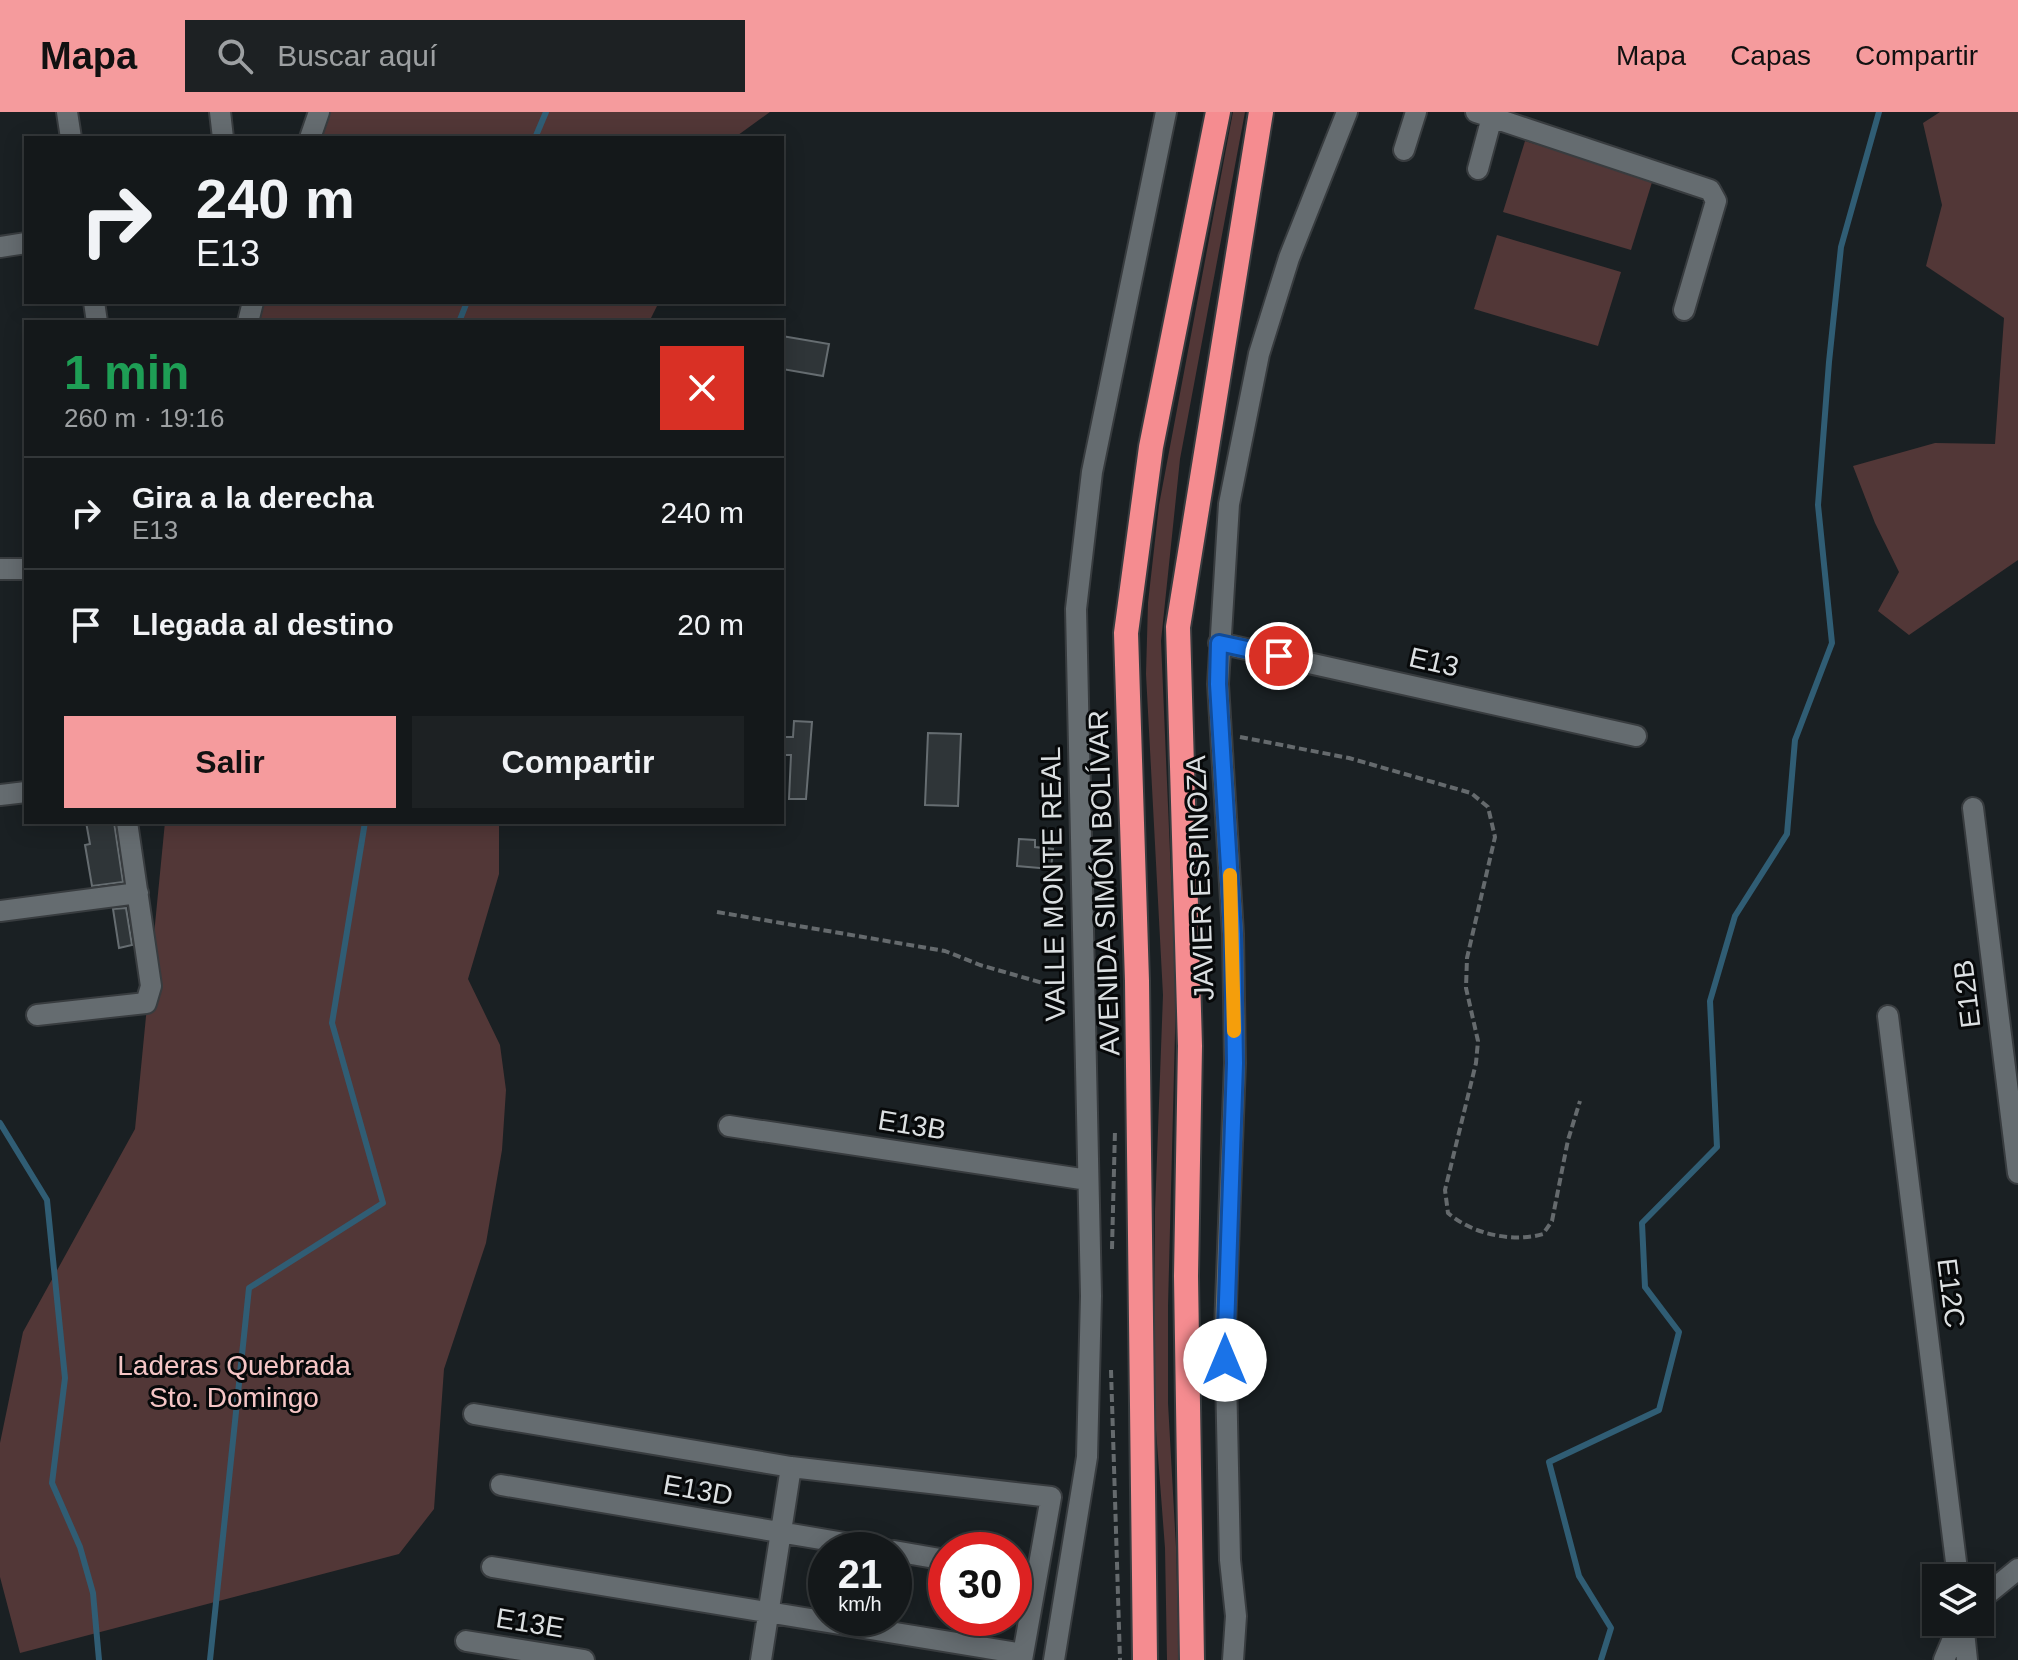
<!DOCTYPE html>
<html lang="es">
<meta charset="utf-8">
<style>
body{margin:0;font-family:Helvetica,sans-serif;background:#1d2123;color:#f1f3f6;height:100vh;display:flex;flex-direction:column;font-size:30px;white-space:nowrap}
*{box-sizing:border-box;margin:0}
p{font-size:26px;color:#9da0a2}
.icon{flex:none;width:44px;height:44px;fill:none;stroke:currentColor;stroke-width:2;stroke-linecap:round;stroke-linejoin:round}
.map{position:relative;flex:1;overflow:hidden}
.panel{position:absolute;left:24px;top:208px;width:760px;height:504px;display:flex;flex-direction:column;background:#14181a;border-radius:0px;box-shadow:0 4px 20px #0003,0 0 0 2px #333739}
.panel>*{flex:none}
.top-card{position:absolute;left:24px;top:24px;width:760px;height:168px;border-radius:0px;box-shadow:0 4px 20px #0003,0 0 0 2px #333739;background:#14181a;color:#f1f3f6;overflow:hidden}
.controls{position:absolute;left:1922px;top:1452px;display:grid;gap:16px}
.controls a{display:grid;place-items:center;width:72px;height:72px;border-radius:0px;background:#14181a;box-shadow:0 4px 20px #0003,0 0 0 2px #333739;font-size:40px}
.speed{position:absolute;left:808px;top:1420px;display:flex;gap:16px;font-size:40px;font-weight:700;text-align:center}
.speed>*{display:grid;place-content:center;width:104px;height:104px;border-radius:50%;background:#14181a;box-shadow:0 4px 20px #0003,0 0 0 2px #333739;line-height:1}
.speed small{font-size:20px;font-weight:400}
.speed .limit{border:12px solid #d22;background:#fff;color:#111}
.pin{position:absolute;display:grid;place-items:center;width:68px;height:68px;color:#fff;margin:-34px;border:4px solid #fff;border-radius:50%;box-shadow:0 2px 8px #0007}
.me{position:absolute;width:88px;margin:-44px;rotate:0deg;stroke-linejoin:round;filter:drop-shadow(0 0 6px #0008)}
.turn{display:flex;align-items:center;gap:28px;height:168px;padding:0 40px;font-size:36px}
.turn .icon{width:104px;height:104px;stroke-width:2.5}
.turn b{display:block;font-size:56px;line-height:68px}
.round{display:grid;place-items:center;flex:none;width:84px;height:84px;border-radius:0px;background:#1d2123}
.overview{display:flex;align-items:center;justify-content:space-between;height:136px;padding:0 40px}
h1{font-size:48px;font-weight:700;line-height:60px;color:#1e9e55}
.action{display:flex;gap:16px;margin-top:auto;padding:16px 40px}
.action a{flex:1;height:92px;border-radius:0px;background:#f59b9d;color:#111;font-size:32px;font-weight:700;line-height:92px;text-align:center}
.action a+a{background:#1d2123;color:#f1f3f6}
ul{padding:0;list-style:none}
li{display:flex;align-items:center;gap:24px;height:112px;padding:0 40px;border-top:2px solid #333739}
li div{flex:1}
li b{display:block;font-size:30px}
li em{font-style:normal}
header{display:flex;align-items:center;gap:48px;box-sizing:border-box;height:112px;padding:0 40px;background:#f59b9d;color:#111}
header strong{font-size:38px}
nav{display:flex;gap:44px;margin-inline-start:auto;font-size:28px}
.search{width:560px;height:72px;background:#1d2123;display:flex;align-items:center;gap:20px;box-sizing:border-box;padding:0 28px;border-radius:0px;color:#9da0a2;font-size:30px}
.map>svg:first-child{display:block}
.green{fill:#523737}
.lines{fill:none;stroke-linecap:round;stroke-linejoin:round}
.stream{stroke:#305d74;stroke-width:6}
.building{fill:#2f3538;stroke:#666d71;stroke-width:2}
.minor-casing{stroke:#383c3f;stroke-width:24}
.highway-casing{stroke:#383c3f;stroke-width:28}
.path{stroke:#656a6d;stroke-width:4;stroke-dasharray:8 4;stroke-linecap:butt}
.minor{stroke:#656c70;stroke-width:20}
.highway{stroke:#f58c90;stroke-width:24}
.route-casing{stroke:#114b97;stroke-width:20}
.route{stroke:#1a73e8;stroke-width:14}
.slow{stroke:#f59e0b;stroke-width:14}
.labels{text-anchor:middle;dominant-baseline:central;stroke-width:6;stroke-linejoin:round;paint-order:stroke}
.street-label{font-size:28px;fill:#dbdfe1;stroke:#07090a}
.park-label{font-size:28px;fill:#f5c5c5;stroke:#07090a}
</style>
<header>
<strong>Mapa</strong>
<div class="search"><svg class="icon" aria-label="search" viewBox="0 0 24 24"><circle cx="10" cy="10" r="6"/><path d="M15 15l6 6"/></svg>Buscar aquí</div>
<nav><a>Mapa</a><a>Capas</a><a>Compartir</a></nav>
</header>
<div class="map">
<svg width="2018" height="1548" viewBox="0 0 2018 1548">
<rect width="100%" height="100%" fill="#1a2023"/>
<path class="green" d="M325,0H770L734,26H315Z
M1233,0H1245L1180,347L1161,529L1176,882L1168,1194V1291L1176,1435L1179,1548H1167L1165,1436L1154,1292L1155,1099L1163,883L1146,562L1148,491L1159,393Z
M1940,0H2018V448L1909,523L1878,499L1899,460L1875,411L1853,354L1935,331L1995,332L2004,206L1926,154L1942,93L1923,11Z
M1525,29L1653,67L1631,138L1503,100Z
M1497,123L1621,160L1598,234L1474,197Z
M252,190H659L649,210H247Z
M165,710H499V762L468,867L500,933L506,978L502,1038L486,1131L444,1257L434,1397L399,1442L20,1541L0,1465V1331L23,1220L135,1017Z"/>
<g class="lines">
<path class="stream" d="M535,26L546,0
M459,210L467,190
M0,1011L47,1088L65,1266L52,1371L80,1435L93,1481L99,1548
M210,1548L249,1176L383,1091L332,911L365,710
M1601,1548L1611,1516L1579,1464L1549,1350L1659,1298L1679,1220L1645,1175L1642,1111L1717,1035L1710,889L1735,804L1787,722L1795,628L1832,531L1818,393L1829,250L1841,135L1879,0"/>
</g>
<path class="building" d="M782,224L829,232L823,264L782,257Z
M794,609L812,610L806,687H789L791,643H783V625H793Z
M928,621L961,622L958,694L925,693Z
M86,710H114L123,770L92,774L85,733L90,732Z
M1019,727L1035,728V735L1053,737L1051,757L1017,754Z
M126,796L132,833L119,836L113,797Z"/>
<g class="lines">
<g class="minor-casing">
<path id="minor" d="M67,0L71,26
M220,0L223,26
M1476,0L1710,78L1716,89L1684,198
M310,26L319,0
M1404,38L1416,0
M1478,57L1492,5
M0,135L26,131
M94,190L97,210
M248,210L253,190
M0,457H26
M1219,531L1636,624
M0,683L26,680
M1973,696L2018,1061
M0,799L138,781
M37,903L146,891L151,874L127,710
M1888,904L1958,1466
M729,1014L1088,1068
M474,1302L791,1355L1051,1385L1022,1548
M501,1373L886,1438
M894,1439L946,1448
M492,1455L1023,1542
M1014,1459L1037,1463
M1980,1488L2018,1457
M1963,1510L1967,1548
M466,1529L584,1548
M761,1548L791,1355
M1054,1548L1087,1345L1091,1184L1076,497L1092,360L1166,0
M1233,1548L1236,1504L1230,1448L1225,1217L1235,951L1233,822L1218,572L1229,392L1259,242L1289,146L1347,0
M1944,1548L1960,1510"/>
</g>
<g class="highway-casing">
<path id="highway" d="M1145,1548L1137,869L1126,521L1151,335L1218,0
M1192,1548L1186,1164L1190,934L1178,515L1261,0"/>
</g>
<path class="path" d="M1240,625L1349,646L1471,681L1488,695L1495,725L1467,846L1466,876L1478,929L1476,951L1445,1078L1448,1101C1472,1122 1513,1131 1543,1122L1552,1109L1568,1028L1580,989
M717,800L945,839L980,853L1064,877
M1112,1137L1115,1018
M1111,1258L1120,1548"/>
<use href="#minor" class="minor"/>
<use href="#highway" class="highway"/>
</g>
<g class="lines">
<g class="route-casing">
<path id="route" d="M1225,1248L1235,951L1233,822L1218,572L1219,531L1279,544"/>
</g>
<use href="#route" class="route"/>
<path class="slow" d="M1230,763L1234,919"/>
</g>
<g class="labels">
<g class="street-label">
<text transform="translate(1434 550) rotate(13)">E13</text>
<text transform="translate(1200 766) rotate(-92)">JAVIER ESPINOZA</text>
<text transform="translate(1104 771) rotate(-92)">AVENIDA SIMÓN BOLÍVAR</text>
<text transform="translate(1053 772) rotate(-91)">VALLE MONTE REAL</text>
<text transform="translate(1967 882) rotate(-97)">E12B</text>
<text transform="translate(912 1013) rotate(9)">E13B</text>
<text transform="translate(1951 1181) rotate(83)">E12C</text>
<text transform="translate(698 1378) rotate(10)">E13D</text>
<text transform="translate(530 1511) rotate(9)">E13E</text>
</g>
<g class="park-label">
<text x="234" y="1253">Laderas Quebrada<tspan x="234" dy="32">Sto. Domingo</tspan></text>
</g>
</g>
</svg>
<div class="controls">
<a><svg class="icon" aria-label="layers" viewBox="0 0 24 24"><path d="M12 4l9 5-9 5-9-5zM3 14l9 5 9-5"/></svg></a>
</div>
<div class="speed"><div>21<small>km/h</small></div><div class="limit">30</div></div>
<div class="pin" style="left:1279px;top:544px;background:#d93025"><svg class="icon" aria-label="arrive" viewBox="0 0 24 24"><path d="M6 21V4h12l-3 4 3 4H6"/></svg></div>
<svg class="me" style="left:1225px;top:1248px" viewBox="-20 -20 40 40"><circle r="19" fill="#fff"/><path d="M0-13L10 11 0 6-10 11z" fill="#1a73e8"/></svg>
<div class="top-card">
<div class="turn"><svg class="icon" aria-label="right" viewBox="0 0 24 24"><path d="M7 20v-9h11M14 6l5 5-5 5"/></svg><div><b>240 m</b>E13</div></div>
</div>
<section class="panel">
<div class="overview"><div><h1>1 min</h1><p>260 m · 19:16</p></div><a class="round" style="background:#d93025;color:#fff"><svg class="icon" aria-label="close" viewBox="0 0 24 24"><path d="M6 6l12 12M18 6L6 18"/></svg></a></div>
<ul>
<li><svg class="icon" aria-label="right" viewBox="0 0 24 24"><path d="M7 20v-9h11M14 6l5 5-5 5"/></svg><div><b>Gira a la derecha</b><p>E13</p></div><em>240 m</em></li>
<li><svg class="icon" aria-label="arrive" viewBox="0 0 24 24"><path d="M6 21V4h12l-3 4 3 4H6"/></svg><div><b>Llegada al destino</b></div><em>20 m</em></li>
</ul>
<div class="action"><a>Salir</a><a>Compartir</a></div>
</section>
</div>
